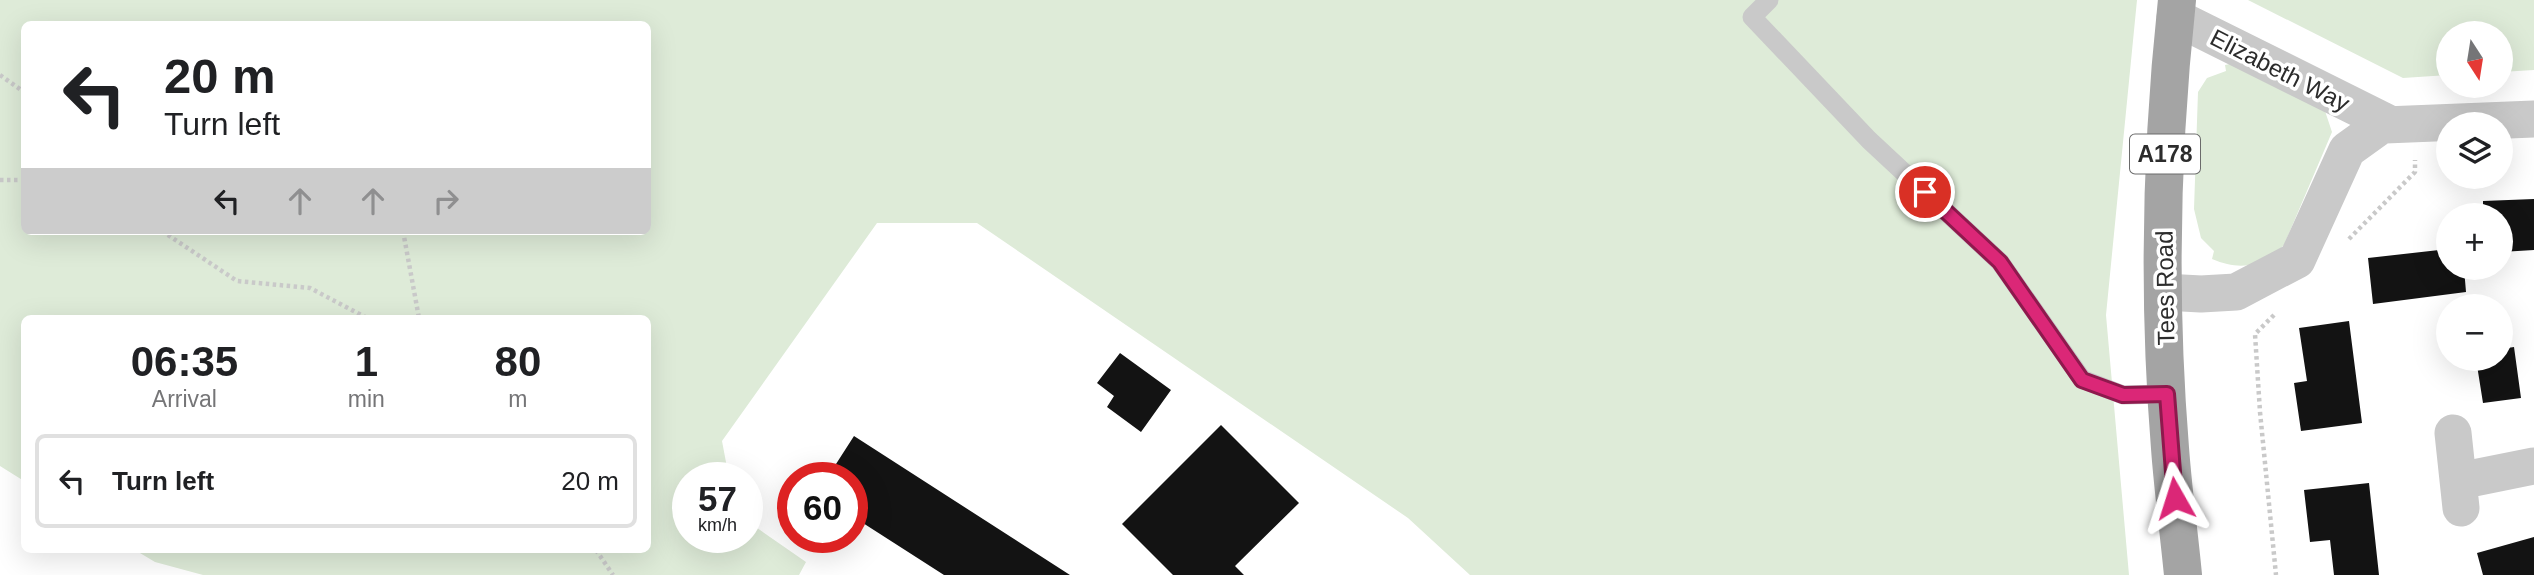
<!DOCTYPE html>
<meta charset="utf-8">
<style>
body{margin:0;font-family:Arial,sans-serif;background:#f2f2f2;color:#202124;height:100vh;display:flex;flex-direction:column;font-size:26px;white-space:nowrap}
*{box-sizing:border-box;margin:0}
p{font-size:23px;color:#757577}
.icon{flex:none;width:38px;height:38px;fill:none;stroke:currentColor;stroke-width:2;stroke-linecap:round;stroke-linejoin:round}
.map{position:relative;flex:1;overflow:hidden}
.side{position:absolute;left:21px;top:315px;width:630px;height:238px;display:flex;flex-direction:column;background:#fff;border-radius:10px;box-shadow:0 7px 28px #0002}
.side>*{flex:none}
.banner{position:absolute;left:21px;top:21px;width:630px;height:214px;border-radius:10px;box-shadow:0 7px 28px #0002;background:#fff;color:#202124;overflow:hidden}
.needle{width:46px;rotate:168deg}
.controls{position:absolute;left:2436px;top:21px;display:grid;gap:14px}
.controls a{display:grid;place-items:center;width:77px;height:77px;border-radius:50%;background:#fff;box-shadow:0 7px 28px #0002;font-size:35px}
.speed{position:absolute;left:672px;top:462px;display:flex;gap:14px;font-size:35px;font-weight:700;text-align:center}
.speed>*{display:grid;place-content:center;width:91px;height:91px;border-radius:50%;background:#fff;box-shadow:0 7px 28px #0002;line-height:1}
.speed small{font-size:18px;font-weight:400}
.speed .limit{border:10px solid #d22;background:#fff;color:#111}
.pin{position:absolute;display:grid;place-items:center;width:60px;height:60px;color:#fff;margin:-30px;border:4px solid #fff;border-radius:50%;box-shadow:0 2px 7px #0007}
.me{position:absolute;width:77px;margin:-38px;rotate:354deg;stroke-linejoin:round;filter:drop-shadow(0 0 5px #0008)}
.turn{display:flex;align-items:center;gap:24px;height:147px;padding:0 28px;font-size:32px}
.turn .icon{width:91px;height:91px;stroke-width:2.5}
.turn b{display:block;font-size:49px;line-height:60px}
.lanes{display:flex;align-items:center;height:66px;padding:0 28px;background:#0003;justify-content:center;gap:35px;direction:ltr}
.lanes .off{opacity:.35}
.eta{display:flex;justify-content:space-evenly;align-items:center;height:119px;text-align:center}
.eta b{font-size:42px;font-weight:800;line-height:49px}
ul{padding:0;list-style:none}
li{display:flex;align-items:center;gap:21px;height:94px;margin:0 14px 10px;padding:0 14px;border:4px solid #e0e0e0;border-radius:10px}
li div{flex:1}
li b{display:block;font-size:26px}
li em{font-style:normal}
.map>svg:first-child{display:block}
.green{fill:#deebd8;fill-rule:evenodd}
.building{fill:#131313}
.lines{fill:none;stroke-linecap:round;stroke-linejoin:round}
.path{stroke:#c9c9c9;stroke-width:4.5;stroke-dasharray:3.5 3.5;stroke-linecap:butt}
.service{stroke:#c9c9c9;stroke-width:19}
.minor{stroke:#c9c9c9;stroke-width:37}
.primary{stroke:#a4a4a4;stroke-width:38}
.route-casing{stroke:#8e194d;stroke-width:18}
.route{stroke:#db2777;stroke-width:12}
.labels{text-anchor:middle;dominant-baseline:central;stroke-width:7;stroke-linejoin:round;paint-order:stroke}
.shield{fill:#fff;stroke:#6b6b6b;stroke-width:2}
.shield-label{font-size:23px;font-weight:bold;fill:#2c2c2c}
.street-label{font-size:24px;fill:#2c2c2c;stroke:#fff}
</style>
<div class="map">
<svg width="2534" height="575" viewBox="0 0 2534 575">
<rect width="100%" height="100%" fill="#fff"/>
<path class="green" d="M0,0H2137L2106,315L2129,575H1470L1408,518L977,223H877L722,441L729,478H688V537H747V521L806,562L799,575H203L155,562L135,550H648V318H24V481L0,466ZM24,24H648V231H24Z
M2248,0H2534V70L2501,72V33H2448V75L2403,78Z
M2230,64L2325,111L2332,132L2284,245C2261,267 2241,271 2212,259L2214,251L2201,238L2194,209L2198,92L2207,78L2226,71L2225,65Z"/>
<path class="building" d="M2534,199V250L2501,252V215H2483V201Z
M2448,249V268H2464L2466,292L2373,304L2368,258Z
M2349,321L2362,423L2301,431L2294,383L2307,381L2299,328Z
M2514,347L2521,398L2483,403L2476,359H2501V349Z
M1120,353L1171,390L1141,432L1107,407L1114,396L1097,383Z
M1221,425L1299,503L1235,566L1244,575H1173L1122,524Z
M854,436L1070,575H944L852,516V478H827Z
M2369,483L2379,575H2334L2330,540L2310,542L2304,490Z
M2534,537V575H2483L2477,553Z"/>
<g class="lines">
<path class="path" d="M0,75L24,92
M0,180H24
M162,231L237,281L310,288L367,318
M403,231L419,318
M2349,239L2415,172V160
M2274,315L2255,334L2260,412L2276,575
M596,550L613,575"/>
<path class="service" d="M1769,0L1752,17L1869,140L2000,262L2082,379L2123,395L2167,394"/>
<path class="minor" d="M2175,17L2386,122L2385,125L2534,119
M2164,292L2201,294L2236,292L2297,260L2347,150L2386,122
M2453,433L2461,508
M2459,481L2534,466"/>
<path class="primary" d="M2177,0C2161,148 2158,299 2170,448C2173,490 2179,533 2183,575"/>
</g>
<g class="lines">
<g class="route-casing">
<path id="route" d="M1925,192L2000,262L2082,380L2123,395L2167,394L2175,498"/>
</g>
<use href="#route" class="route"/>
</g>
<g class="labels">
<rect class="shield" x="2130" y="134.5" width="70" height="39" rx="5"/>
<g class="shield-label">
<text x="2165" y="154">A178</text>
</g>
<g class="street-label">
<text transform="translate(2280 70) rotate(27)">Elizabeth Way</text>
<text transform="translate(2165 288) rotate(-91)">Tees Road</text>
</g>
</g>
</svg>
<div class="controls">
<a><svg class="needle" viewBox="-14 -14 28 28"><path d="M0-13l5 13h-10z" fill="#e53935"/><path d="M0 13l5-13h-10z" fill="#757577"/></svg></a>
<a><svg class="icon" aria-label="layers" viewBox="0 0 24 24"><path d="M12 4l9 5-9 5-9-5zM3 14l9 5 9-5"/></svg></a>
<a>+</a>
<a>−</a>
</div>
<div class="speed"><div>57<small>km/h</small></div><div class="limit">60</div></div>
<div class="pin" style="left:1925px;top:192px;background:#d93025"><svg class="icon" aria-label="arrive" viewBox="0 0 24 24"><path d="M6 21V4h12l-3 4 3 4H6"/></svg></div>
<svg class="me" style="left:2175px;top:498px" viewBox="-20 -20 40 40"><path d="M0-17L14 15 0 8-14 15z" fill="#db2777" stroke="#fff" stroke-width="4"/></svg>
<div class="banner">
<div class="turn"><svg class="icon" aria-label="left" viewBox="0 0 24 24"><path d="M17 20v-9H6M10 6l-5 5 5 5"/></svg><div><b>20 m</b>Turn left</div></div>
<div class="lanes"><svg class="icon" aria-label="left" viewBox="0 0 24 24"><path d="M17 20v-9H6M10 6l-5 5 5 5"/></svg><svg class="icon off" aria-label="ahead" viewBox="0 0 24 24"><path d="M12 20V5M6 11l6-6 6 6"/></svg><svg class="icon off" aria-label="ahead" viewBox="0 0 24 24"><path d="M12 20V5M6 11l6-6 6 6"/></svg><svg class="icon off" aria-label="right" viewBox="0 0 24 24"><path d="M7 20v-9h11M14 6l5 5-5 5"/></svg></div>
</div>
<section class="side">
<div class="eta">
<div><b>06:35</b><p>Arrival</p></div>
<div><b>1</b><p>min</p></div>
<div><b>80</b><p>m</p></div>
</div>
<ul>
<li><svg class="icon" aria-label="left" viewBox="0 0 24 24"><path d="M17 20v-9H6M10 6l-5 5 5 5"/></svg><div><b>Turn left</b></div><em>20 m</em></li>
</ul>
</section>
</div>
